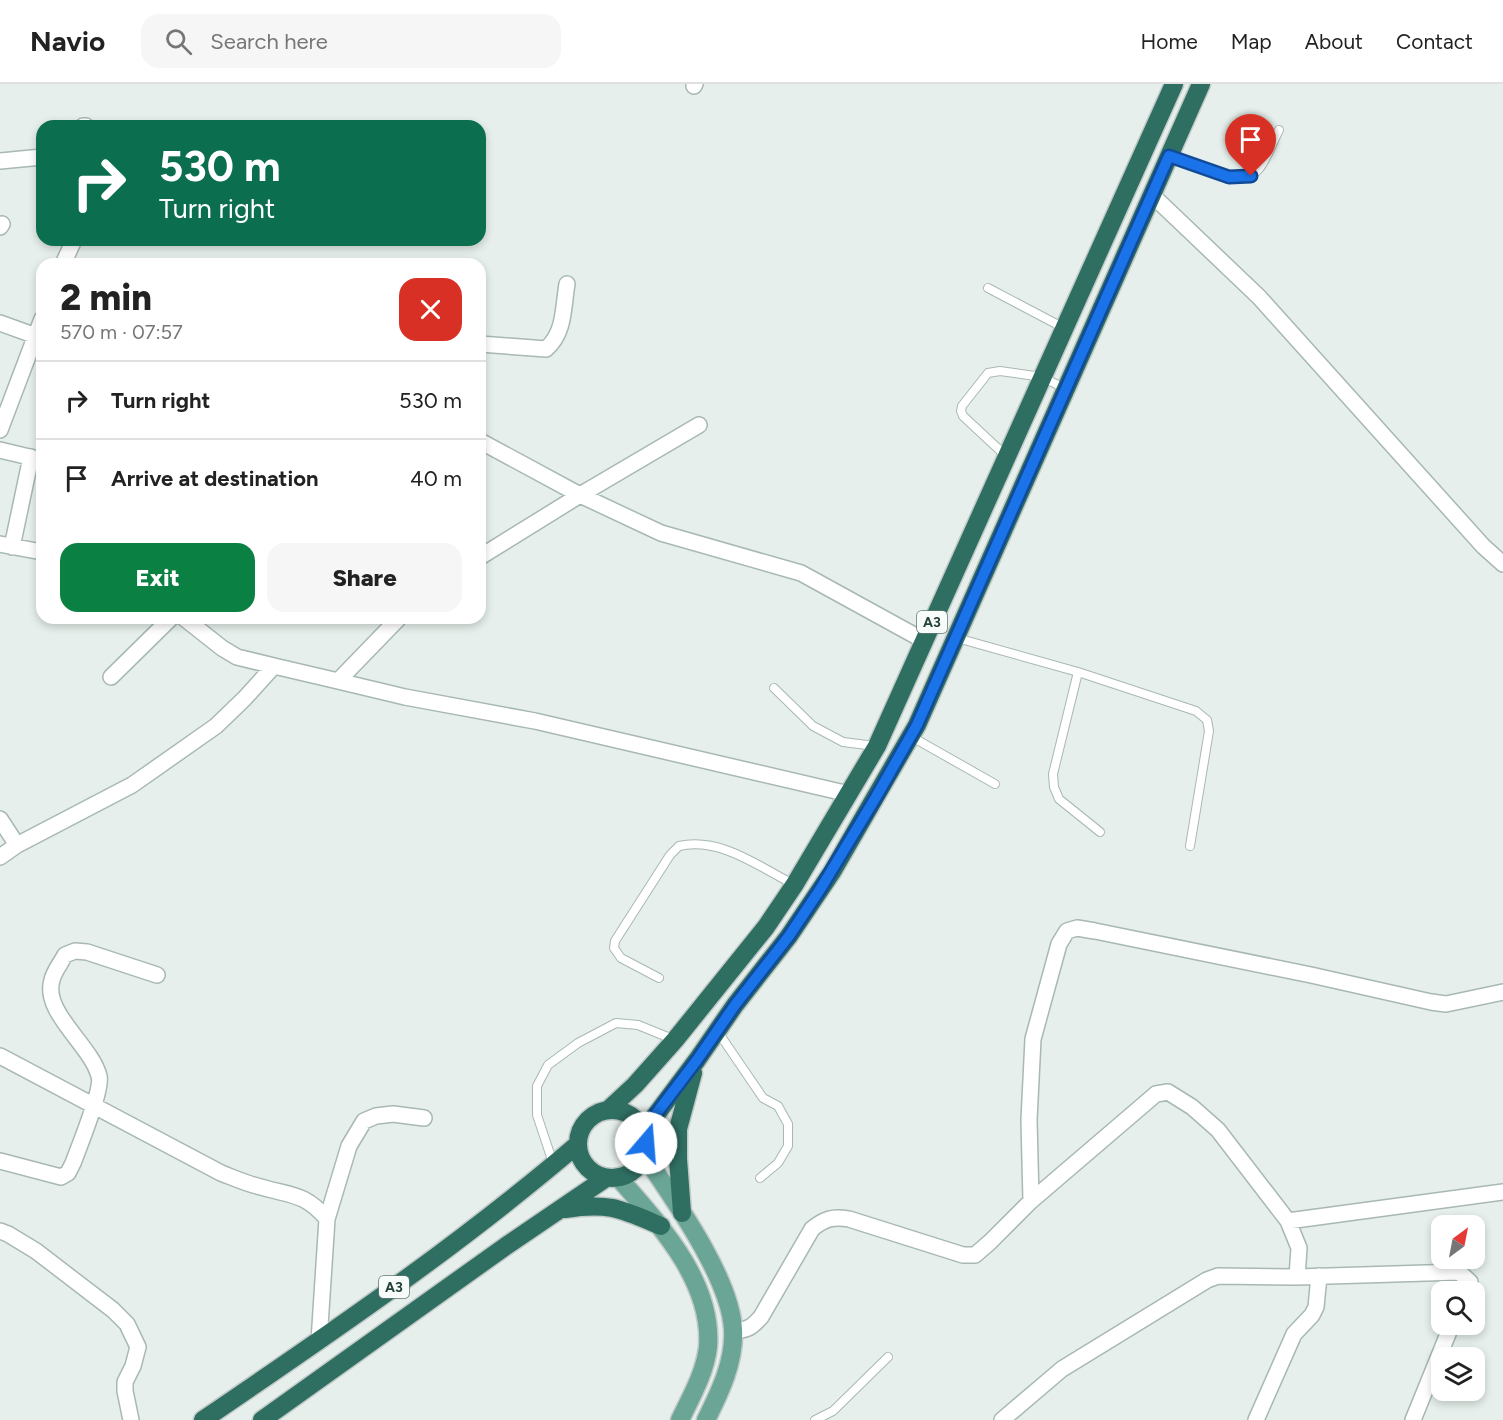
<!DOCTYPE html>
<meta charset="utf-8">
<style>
body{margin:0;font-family:Figtree,sans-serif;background:#f6f6f6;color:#222;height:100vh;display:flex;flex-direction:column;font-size:22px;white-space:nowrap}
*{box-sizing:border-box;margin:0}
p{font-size:20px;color:#767676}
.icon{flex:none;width:33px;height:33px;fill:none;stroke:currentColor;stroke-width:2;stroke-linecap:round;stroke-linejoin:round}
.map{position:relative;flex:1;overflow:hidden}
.sheet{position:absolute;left:36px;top:174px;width:450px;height:366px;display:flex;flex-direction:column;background:#fff;border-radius:18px;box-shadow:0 3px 9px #0003}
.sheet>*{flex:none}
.top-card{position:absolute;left:36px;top:36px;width:450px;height:126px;border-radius:18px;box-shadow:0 3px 9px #0003;background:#0b6e4f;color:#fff;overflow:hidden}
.needle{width:39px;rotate:32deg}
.fabs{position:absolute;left:1431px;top:1131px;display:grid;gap:12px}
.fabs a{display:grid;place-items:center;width:54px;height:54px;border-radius:12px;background:#fff;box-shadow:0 3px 9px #0003;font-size:30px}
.pin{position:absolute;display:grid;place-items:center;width:51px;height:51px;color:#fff;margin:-62px -26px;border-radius:50% 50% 50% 0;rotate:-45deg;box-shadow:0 0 6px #0007}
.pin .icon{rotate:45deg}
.me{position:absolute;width:66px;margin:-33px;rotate:18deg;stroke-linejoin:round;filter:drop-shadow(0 0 4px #0008)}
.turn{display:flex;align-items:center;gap:21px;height:126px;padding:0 24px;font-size:27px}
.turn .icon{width:78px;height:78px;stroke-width:2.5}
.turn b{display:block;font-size:42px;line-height:51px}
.round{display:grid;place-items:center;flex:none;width:63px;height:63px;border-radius:18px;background:#f6f6f6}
.overview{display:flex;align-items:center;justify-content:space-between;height:102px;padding:0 24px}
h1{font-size:36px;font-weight:800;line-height:45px}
.button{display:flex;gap:12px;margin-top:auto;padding:12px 24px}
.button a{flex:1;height:69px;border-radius:18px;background:#0b8043;color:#fff;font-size:24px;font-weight:800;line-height:69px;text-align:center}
.button a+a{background:#f6f6f6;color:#222}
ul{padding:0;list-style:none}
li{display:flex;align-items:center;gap:18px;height:78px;padding:0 24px;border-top:2px solid #e0e0e0}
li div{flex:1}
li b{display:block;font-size:22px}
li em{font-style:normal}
header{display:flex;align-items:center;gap:36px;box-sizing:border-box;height:84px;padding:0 30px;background:#fff;border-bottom:2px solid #e0e0e0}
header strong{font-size:28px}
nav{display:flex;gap:33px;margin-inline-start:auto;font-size:21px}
.search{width:420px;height:54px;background:#f6f6f6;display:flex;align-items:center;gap:15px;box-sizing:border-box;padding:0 21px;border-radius:18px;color:#767676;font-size:22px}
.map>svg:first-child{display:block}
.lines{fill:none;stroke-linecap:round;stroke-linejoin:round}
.lane-casing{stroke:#a8b8b2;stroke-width:10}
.street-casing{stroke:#a8b8b2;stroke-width:18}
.primary-casing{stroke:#c2cac8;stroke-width:21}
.highway-casing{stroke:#c2cac8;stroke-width:21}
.lane{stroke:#fff;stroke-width:8}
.street{stroke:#fff;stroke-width:15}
.primary{stroke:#6aa596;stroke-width:18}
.highway{stroke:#2f6f62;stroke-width:18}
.route-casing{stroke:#114b97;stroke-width:15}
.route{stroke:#1a73e8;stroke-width:10}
.labels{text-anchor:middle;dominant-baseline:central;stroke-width:4.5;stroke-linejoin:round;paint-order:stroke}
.shield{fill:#f7fbf9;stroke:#637a73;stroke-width:1.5}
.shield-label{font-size:14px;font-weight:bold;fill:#24423a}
</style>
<header>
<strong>Navio</strong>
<div class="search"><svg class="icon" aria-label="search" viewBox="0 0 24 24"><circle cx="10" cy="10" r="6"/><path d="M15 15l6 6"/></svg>Search here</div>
<nav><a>Home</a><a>Map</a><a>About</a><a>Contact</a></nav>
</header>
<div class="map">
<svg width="1503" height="1336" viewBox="0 0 1503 1336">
<rect width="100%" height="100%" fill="#e6efeb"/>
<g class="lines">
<g class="lane-casing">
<path id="lane" d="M1169,72C1188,79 1241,105 1257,87C1267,77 1272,59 1279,46
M988,204L1064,244
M1006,372L963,332L961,327L962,322L988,289L1000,287L1042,293L1066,305
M957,554L1078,588L1196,627L1207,636L1209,647L1190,762
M1078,588L1053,690L1054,703L1059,715L1100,748
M774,604L813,642L843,658L875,662
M912,653L995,700
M659,894L621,874L614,864L615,857L670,771L679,762C720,753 758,782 793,800
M718,948L763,1014L778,1022L788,1040V1062L778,1079L760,1094
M553,1079L537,1031V1002L548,981L578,959L616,939L638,941L675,956
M815,1336L833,1327L888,1273"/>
</g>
<g class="street-casing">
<path id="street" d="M694,2L695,0
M83,42H86
M0,77L42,73
M1152,111L1259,213L1483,462L1503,480
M0,143L2,140
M63,180L74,156
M0,239L36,252
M480,260L546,265C565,249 563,223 567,200
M0,346L42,235
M480,357L580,411L699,341
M0,366L42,376
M0,460L42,468
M12,463L31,373
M480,473L580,411L661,449L801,489L923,556
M184,534L222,564L237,573L274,582
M111,593L171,534
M338,597L405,613L535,637L849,710
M0,735L17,761
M0,773L17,761L132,701L216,642L244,615L274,582L338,597L399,534
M0,972L221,1089C234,1094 247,1100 261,1103C291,1112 305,1109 327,1135L319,1257
M0,1077L61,1093L68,1089L73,1079C79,1063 103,1004 99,992C91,961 42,928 52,896C54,887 61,879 65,871L75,867L87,868L157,891
M1031,1117L1029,1036L1033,955L1059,860L1067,847L1077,844L1095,847L1311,891L1431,918L1446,920L1503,908
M327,1135L349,1062L364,1037L376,1032L393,1030L424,1034
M1288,1137L1503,1108
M0,1147L8,1150L36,1167L113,1226L127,1240L138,1263L133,1282L125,1298V1307L131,1336
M733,1246C747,1247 752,1243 761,1233L812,1145C824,1135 833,1132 849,1135L963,1171H975L990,1158L1031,1117L1156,1010L1168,1008L1192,1023L1218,1046L1288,1137L1299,1164L1297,1193
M1002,1336L1062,1285L1207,1196L1218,1192L1297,1193L1459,1188L1470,1198L1466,1208
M1256,1336L1294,1250L1312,1231L1316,1223L1319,1192
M1413,1336L1452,1240"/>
</g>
<g class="primary-casing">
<path id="primary" d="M644,1071C673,1114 730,1193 733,1245C735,1277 720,1308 706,1336
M618,1093C658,1139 713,1197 708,1263C705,1289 691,1313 680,1336"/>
</g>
<g class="highway-casing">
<path id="highway" d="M608,1026L635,1001L675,956L766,843L795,800L877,662L1174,0
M578 1060a34 34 0 1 1 68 0a34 34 0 1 1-68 0Z
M643,1048L697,976L735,921L789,852L832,788L917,641L1201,0
M565,1125C609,1118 621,1125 661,1142
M682,1129L678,1075V1045L693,989
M203,1336C331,1249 460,1161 578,1060
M262,1336L506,1162L606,1094"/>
</g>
<use href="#lane" class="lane"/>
<use href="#street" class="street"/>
<use href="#primary" class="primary"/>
<use href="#highway" class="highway"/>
</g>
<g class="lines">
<g class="route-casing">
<path id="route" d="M646,1059L643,1047L697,976L735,921L789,852L821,804L876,713L917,641L1169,72L1229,93L1251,92"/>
</g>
<use href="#route" class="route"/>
</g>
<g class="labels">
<g class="shield">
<rect x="917" y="527" width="30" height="22" rx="4.5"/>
<rect x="379" y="1192" width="30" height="22" rx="4.5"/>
</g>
<g class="shield-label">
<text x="932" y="538">A3</text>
<text x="394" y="1203">A3</text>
</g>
</g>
</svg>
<div class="fabs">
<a><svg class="needle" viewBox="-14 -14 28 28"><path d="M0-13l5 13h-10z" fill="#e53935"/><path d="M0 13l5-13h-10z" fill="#767676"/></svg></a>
<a><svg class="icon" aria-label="search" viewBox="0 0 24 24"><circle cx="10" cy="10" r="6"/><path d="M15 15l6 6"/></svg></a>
<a><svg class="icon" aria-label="layers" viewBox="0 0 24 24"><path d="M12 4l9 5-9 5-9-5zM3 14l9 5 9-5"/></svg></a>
</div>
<div class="pin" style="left:1251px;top:92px;background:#d93025"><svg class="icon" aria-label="arrive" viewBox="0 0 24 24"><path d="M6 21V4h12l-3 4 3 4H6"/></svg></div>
<svg class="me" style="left:646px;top:1059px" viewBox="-20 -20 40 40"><circle r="19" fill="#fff"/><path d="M0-13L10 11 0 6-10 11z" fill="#1a73e8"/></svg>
<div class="top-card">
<div class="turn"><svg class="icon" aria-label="right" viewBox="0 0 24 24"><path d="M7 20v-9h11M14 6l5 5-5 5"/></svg><div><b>530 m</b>Turn right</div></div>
</div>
<section class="sheet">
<div class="overview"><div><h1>2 min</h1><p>570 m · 07:57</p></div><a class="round" style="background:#d93025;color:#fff"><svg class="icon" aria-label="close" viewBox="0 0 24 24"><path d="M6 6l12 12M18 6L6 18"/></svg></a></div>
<ul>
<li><svg class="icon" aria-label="right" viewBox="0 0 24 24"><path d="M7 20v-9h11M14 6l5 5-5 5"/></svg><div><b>Turn right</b></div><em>530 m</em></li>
<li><svg class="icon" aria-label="arrive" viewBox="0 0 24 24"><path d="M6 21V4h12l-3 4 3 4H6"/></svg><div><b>Arrive at destination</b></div><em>40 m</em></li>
</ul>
<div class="button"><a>Exit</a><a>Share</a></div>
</section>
</div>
